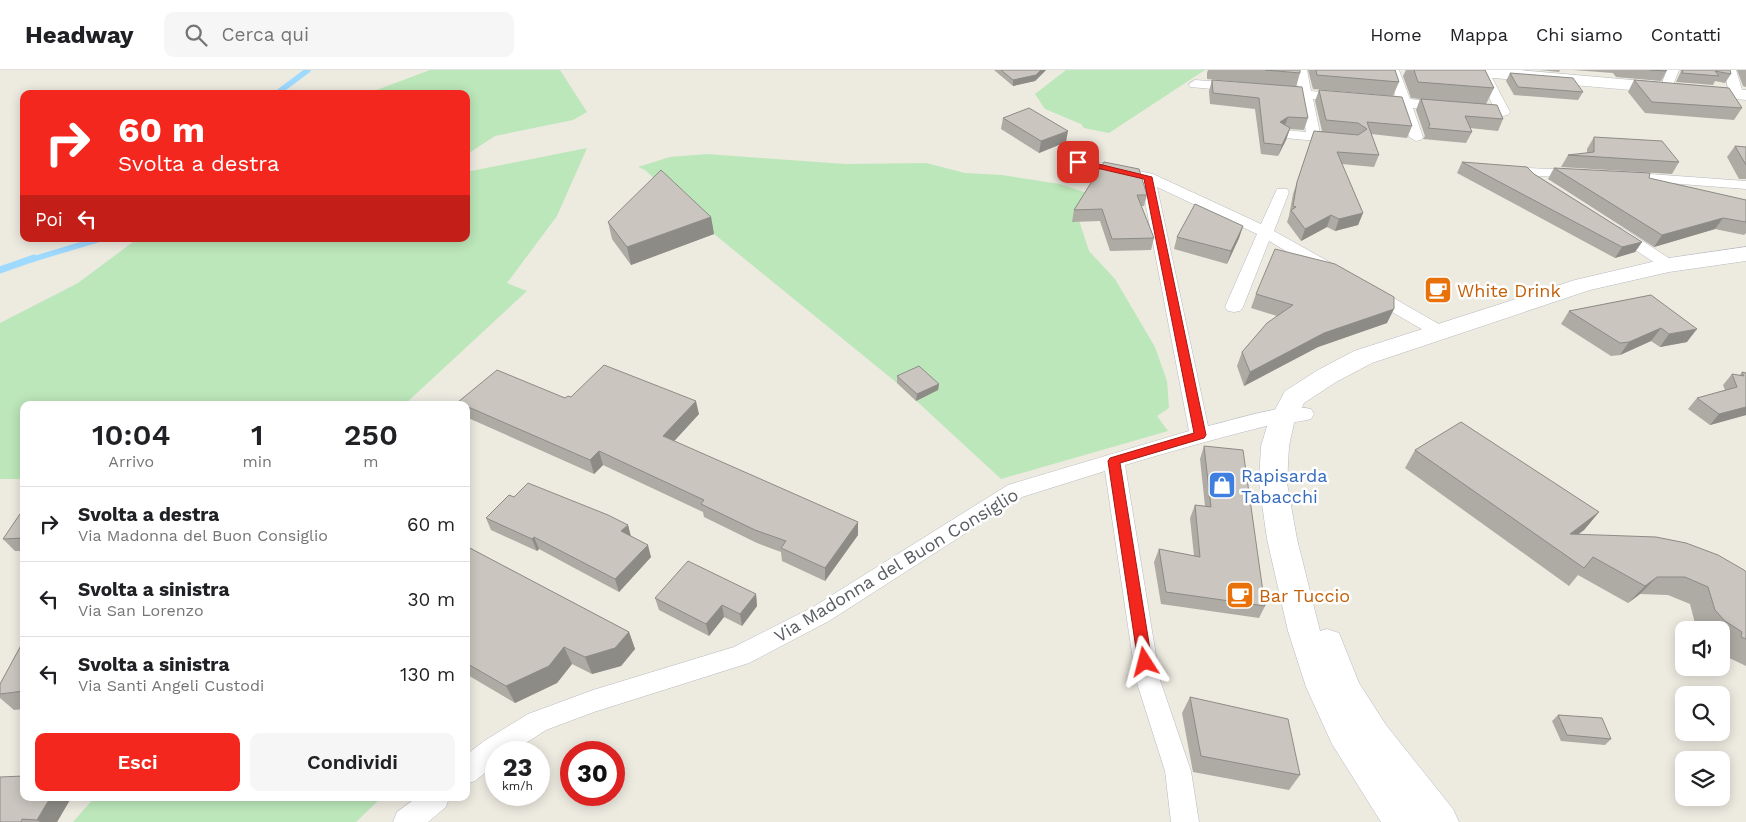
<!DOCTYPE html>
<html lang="it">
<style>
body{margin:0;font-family:"Work Sans",sans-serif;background:#f6f6f6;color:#202124;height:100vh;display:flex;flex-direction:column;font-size:19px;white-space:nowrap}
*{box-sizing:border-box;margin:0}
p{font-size:16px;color:#757577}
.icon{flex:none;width:28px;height:28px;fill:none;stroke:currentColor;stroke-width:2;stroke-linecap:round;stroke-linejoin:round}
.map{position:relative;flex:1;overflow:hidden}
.sheet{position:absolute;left:20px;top:331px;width:450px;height:400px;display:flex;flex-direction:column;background:#fff;border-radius:10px;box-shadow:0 2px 12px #0003}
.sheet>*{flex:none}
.guide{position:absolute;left:20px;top:20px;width:450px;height:152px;border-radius:10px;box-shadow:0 2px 12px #0003;background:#f4271f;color:#fff;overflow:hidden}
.buttons{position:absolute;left:1675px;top:551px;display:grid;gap:10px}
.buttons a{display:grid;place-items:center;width:55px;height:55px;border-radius:10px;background:#fff;box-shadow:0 2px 12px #0003;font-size:25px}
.speed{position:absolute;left:485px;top:671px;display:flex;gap:10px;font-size:25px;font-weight:700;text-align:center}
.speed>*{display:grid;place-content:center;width:65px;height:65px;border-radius:50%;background:#fff;box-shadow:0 2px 12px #0003;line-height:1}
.speed small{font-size:12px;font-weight:400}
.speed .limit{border:8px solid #d22;background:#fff;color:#111}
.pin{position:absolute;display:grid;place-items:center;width:42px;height:42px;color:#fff;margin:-21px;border-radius:10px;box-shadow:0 2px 8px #0006}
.me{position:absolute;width:55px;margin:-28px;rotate:351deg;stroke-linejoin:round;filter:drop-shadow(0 0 4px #0008)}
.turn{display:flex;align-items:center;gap:18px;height:105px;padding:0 15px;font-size:22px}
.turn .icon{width:65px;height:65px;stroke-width:2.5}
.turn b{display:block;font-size:35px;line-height:42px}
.then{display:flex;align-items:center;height:48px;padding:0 15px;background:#0003;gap:10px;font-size:19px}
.eta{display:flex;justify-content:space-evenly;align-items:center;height:85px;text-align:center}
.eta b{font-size:30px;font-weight:600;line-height:35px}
.primary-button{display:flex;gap:10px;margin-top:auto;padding:10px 15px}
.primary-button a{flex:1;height:58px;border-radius:10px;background:#f4271f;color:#fff;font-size:20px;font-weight:600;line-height:58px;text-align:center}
.primary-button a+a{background:#f6f6f6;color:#202124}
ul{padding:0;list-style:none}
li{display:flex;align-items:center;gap:15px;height:75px;padding:0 15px;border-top:1px solid #e0e0e0}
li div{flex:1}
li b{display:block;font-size:19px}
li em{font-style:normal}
header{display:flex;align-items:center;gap:30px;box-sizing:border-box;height:70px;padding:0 25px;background:#fff;border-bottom:1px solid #e0e0e0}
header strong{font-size:24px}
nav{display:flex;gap:28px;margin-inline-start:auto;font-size:18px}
.search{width:350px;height:45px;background:#f6f6f6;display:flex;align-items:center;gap:12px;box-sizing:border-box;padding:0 18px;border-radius:10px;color:#757577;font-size:19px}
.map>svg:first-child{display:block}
.green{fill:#bce7ba}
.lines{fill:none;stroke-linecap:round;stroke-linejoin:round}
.stream-far1{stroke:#9ed9ff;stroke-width:5.5}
.stream{stroke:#9ed9ff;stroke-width:7}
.street-casing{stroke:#b6b9be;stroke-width:1}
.secondary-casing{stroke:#b6bac0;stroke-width:1}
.street{fill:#fff;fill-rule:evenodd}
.secondary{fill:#fff;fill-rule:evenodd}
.wall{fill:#aeaaa4}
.shaded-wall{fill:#8d8b86}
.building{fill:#cac6bf;stroke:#8d8b86}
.route{fill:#f4271f;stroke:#9f1914}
.labels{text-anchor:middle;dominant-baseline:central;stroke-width:5;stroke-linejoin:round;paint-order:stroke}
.food-label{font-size:18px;fill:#c56008;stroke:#fff;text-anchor:start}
.shop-label{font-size:18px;fill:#366cbe;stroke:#fff;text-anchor:start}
.street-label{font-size:18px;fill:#595d62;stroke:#fff}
</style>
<header>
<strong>Headway</strong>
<div class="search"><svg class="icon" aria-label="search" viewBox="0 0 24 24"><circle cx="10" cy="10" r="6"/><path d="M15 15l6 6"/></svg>Cerca qui</div>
<nav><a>Home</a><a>Mappa</a><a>Chi siamo</a><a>Contatti</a></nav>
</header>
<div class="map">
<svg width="1746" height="752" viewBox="0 0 1746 752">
<rect width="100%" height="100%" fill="#edeae0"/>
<path class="green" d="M430,0H560L587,42L573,50L495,66L466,85V24H366Z
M1066,0H1205L1109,63L1084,58L1081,54L1045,39L1035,24Z
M587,78L557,146L507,213L527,221L404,335H24V409H0V253L78,213L137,169H466V102Z
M707,84L845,94L926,93L965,103L1002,105L1060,114L1090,124L1077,144L1089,181L1115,209L1155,277L1167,311L1169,338L1157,346L1168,361L1001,409L897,313L714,164L645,100L638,97L670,87Z
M94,728H381L356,752H73Z"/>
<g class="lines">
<path class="stream-far1" d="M276,24L308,0
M30,190L100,169"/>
<path class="stream" d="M0,200L34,188"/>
<g class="street-casing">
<path id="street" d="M1295,0H1307L1311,21L1345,24L1352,28L1345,32L1313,29L1320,63L1343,66L1345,69L1343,72L1338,73L1285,68L1278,64L1285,60L1306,62L1300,27L1277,25L1271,21L1277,17L1298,19Z
M1387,0H1399L1410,29L1445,33L1452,37L1445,41L1413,38L1423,67L1421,70L1416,71L1409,67L1399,36L1377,34L1370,30L1377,26L1396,28Z
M1478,0H1488L1489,2L1510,42L1508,45L1503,46L1496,42L1477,2Z
M1667,0H1679L1672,18L1666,22L1660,18Z
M1724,0H1736L1743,23L1741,26H1731L1729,23Z
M1195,10L1236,13L1242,17L1236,21L1190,17L1189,14Z
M1078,88L1153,104L1261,154L1277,119H1287L1289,122L1274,161L1340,198L1342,202L1340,206H1328L1269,171L1243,237L1240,241L1234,242L1228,241L1225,237L1257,164L1157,117L1208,356C1234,350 1286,332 1311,339L1314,344L1311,349C1296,353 1281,353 1266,356C1218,368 1172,381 1125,395L1160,610L1191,701L1199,752H1171L1165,701L1136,610L1105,401L1022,427L829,551L749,593L594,642L546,660L512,682H496V694L475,711L466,714V685L484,671L528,644L593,620L734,577L813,537L1008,415L1189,361L1141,110L1073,95L1071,92L1073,89Z
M1526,98L1579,100L1584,101L1586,104L1584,107L1579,108L1521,105L1519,102L1521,99Z
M1622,102L1746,111V119L1617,109L1615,106L1617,103Z
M1618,157L1624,159L1675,192L1677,195L1675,198H1663L1612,165L1610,162L1612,159Z
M1370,217L1376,218L1444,257L1447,261L1444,265L1438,267L1432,265L1364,226L1362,222L1364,218Z
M416,728H449L446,737L428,752H393L397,742Z"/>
</g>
<g class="secondary-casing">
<path id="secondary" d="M1450,0H1519L1746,20V30L1459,5L1453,4Z
M1746,177V191L1669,202L1590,220L1372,293L1336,312L1304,333L1294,353L1289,376L1287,413L1297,469L1320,561L1327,559L1339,563L1359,613L1386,655L1453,739L1459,752H1381L1332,674L1306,617L1288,561L1267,469L1259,413L1261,376L1268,353L1285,321L1318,300L1354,281L1575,210L1669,188Z"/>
</g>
<use href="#street" class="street"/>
<use href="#secondary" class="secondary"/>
</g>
<path class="wall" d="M994,0H1046L1035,11L1013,16Z
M1208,0H1300V3L1296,17L1308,48L1304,60L1290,59L1286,70L1278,86L1261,84L1255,39L1210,34L1209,21L1212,10L1293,17L1207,9V3Z
M1308,0H1395L1399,12L1393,26L1313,19Z
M1406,0H1485L1494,18L1486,34L1503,49L1498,61L1470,58L1472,62L1466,73L1423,69L1425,66L1416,40L1420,29L1411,28L1403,6Z
M1540,0H1560L1559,2Z
M1573,0H1667L1661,11L1616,7L1613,3Z
M1680,0H1730L1731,4L1725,13L1715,11L1713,15L1676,12L1681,1Z
M1737,0H1746V17L1743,16Z
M1510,3L1583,22L1578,30L1514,25L1506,11Z
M1634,10L1742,38L1734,50L1645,43L1628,22Z
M1319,20L1412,56L1407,68L1371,64L1379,85L1374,97L1342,94L1363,143L1358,155L1335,161L1327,157L1301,171L1287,152L1289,146L1293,124L1314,61H1322L1315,31Z
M1003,48L1066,72L1039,83L1001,59Z
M1594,67L1679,92L1672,104L1561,97L1568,85L1587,83V79Z
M1735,76L1746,77V109H1739L1727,87Z
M1104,92L1147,125L1144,136H1141L1154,168L1151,180L1110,181L1100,151L1072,152L1074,140Z
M1462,92L1534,104L1642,172L1635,182L1615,188L1457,103Z
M1554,98L1649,108L1746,130V163L1744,165L1715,159L1654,177L1548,109Z
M711,147L714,164L631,195L612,169L608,152Z
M1243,156L1239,168L1227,194L1174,179L1177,167Z
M1256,224L1387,253L1318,277L1244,316L1237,296L1242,282L1277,246L1251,238Z
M1651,225L1687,272L1660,277L1651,271L1620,285L1611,286L1561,254L1569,241Z
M1742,302L1746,303V345L1710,355L1688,339L1697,328L1725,320L1723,315L1732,304L1739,306Z
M897,306L939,314L938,320L916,331L897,313Z
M571,327L699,344L674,371L858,465L825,511L782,491L781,482L757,473L704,447L703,442L603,395L594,404L466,347V335H459L458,332L565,328Z
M1204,376L1265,536L1259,548L1161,534L1154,492L1159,479L1194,486L1190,448L1195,435L1205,436L1200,389Z
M1415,380L1599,442L1584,460L1578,464L1746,502V596L1721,584L1723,579L1721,578V560H1699L1696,557L1690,534L1668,525L1640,524L1628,533L1578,505L1569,516L1405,398Z
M514,427L628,455L631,466L651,487L619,522L539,479L537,481L491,460L486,448Z
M24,444V481H15L3,469Z
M466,476L629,562L635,579L621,596L592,604L572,594L557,613L515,633L466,604Z
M756,524L757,536L742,556L724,547L709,566L659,540L655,528Z
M24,570V639L14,640L0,628V614Z
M1190,627L1300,705L1289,720L1193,702L1182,643Z
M1558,645L1611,669L1605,675L1561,671L1552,651Z
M71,728L57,752H0Z"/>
<path class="shaded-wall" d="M1041,0H1046L1035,11L1013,16V10Z
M1288,47L1284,58L1280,52Z
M1290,58L1286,70L1278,86L1282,75Z
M1068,61L1066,72L1039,83L1041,71Z
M1363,143L1358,155L1335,161L1339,149Z
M1331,145L1327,157L1301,171L1305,159Z
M711,147L714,164L631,195L627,177Z
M1723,148L1715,159L1654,177L1662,165Z
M1243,156L1239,168L1227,194L1231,181Z
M1642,172L1635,182L1615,188L1622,177Z
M1394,239L1387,253L1318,277L1244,316L1250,302L1324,263Z
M1661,258L1651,271L1620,285L1629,272Z
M1697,259L1687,272L1660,277L1669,264Z
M939,314L938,320L916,331L917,324Z
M696,331L699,344L666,380L663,366Z
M1746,337V345L1710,355L1719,344Z
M599,381L603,395L594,404L590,390Z
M1599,442L1584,460L1558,480L1570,464Z
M858,452V465L825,511V498Z
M628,455L631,468L621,461Z
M534,467L539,479L537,481L532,469Z
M648,475L651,487L619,522L615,509Z
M1657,507L1640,524L1628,533L1645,516Z
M756,524L757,536L742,556L740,544Z
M722,535L724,547L709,566L706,554Z
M629,562L635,579L621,596L592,604L585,587Z
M564,577L572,594L557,613L515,633L506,616Z
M50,728H71L57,752H40L37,750Z"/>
<path class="building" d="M1001,0H1041L1036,5L1013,10Z
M1265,0H1300V3Z
M1316,0H1395L1399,12L1317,5Z
M1414,0H1485L1494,18L1418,12Z
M1650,0H1667L1666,1Z
M1683,0H1730L1731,4L1715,1L1719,6L1682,3Z
M1510,3L1573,8L1583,22L1518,17Z
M1212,10L1302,17L1308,48L1288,47L1280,52L1290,58L1282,75L1264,73L1259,28L1213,23Z
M1634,10L1729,18L1742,38L1652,32Z
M1319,20L1402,27L1412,56L1367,52L1379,85L1337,82L1363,143L1339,149L1331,145L1305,159L1291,140L1296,137L1293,136L1297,112L1314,61L1358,65L1367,59L1358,53L1326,50Z
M1421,29L1497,35L1503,49L1465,46L1472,62L1428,58L1430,55Z
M1029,38L1068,61L1041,71L1003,48Z
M1594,67L1662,71L1679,92L1568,85L1594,82Z
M1735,76L1746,77V95Z
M1104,92L1139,99L1147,125H1137L1154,168L1112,169L1102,139L1074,140Z
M1462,92L1527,97L1534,104L1642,172L1622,177Z
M1554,98L1650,103L1649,108L1746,130V152L1723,148L1662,165Z
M661,100L711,147L627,177L608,152Z
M1195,134L1243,156L1231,181L1177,167Z
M1275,179L1335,194L1394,227V239L1324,263L1250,302L1242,282L1267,253L1293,235L1256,224Z
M1651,225L1697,259L1669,264L1661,258L1629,272L1620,273L1569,241Z
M604,295L696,331L663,366L858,452L825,498L781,478L786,471L755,460L701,434L704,430L599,381L590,390L466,336V335H464L458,332L497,300L565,328L568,326L571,327Z
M919,296L939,314L917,324L897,306Z
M1742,302L1746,303V337L1719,344L1697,328L1737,317L1732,304L1744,306Z
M1461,352L1599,442L1570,464L1656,467L1686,473L1718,485L1744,500L1746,502V569L1741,567L1742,562L1725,551L1715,540L1708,517L1685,507H1657L1645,516L1593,487L1584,498L1415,380Z
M1204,376L1243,380L1265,536L1166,522L1159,479L1200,487L1195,435L1211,437Z
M528,413L608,445L628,455L621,461L648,475L615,509L534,467L532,469L486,448L509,425L514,427Z
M20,444H24V468L3,469Z
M466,476L629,562L615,578L585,587L564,577L549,596L506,616L466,593Z
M688,491L756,524L740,544L722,535L706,554L655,528Z
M24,570V621L0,624V614Z
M1190,627L1288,649L1300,705L1201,686Z
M1558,645L1602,648L1611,669L1567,665Z
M24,706V728H50L37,750L22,749L21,752H0V707Z"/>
<path class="route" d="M1078,89L1152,107L1206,365L1204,368L1120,393L1152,592L1150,596L1145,598L1140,596L1138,592L1108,391L1110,388L1194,363L1144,109L1075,93V90Z"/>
<defs>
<g id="cafe-square" transform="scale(1.4375)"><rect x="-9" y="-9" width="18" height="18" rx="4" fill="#e8710a" stroke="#fff"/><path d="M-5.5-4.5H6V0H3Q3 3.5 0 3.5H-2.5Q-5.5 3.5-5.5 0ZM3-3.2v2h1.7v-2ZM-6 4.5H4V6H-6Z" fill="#fff"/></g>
<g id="shop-square" transform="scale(1.4375)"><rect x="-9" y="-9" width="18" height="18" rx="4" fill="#3f7fe0" stroke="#fff"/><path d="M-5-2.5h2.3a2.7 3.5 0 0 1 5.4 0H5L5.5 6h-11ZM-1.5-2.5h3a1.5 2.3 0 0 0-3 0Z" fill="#fff"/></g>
</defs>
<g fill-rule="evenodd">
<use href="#cafe-square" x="1438" y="220"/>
<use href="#shop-square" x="1222" y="415"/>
<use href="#cafe-square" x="1240" y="525"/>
</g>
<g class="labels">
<g class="food-label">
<text x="1457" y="220">White Drink</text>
<text x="1259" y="525">Bar Tuccio</text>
</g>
<g class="shop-label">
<text x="1241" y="405">Rapisarda<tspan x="1241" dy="21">Tabacchi</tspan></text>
</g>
<g class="street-label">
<text transform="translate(896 495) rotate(-31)">Via Madonna del Buon Consiglio</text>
</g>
</g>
</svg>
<div class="buttons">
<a><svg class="icon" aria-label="sound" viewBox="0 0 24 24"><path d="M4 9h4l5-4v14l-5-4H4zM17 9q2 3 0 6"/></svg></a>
<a><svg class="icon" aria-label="search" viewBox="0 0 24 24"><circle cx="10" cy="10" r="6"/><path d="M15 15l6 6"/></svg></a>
<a><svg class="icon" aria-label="layers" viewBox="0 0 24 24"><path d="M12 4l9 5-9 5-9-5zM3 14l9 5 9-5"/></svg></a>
</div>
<div class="speed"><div>23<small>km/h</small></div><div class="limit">30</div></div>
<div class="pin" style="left:1078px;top:92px;background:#d93025"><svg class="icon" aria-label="arrive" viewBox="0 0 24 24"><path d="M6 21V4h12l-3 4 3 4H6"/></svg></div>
<svg class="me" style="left:1145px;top:592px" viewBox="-20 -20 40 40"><path d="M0-17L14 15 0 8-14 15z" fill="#f4271f" stroke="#fff" stroke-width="4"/></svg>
<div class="guide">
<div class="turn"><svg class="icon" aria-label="right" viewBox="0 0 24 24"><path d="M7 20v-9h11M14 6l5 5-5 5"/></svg><div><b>60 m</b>Svolta a destra</div></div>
<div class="then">Poi<svg class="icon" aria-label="left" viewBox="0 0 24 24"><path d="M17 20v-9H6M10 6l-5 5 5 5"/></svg></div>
</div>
<section class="sheet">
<div class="eta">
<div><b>10:04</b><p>Arrivo</p></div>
<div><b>1</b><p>min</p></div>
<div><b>250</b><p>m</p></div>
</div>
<ul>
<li><svg class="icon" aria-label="right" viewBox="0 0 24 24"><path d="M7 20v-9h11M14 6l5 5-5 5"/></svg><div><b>Svolta a destra</b><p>Via Madonna del Buon Consiglio</p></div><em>60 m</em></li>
<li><svg class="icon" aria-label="left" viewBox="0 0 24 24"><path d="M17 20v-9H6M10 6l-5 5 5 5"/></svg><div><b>Svolta a sinistra</b><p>Via San Lorenzo</p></div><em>30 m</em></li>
<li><svg class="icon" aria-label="left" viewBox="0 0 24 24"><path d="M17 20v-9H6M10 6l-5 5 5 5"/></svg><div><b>Svolta a sinistra</b><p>Via Santi Angeli Custodi</p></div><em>130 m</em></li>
</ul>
<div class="primary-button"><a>Esci</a><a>Condividi</a></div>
</section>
</div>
